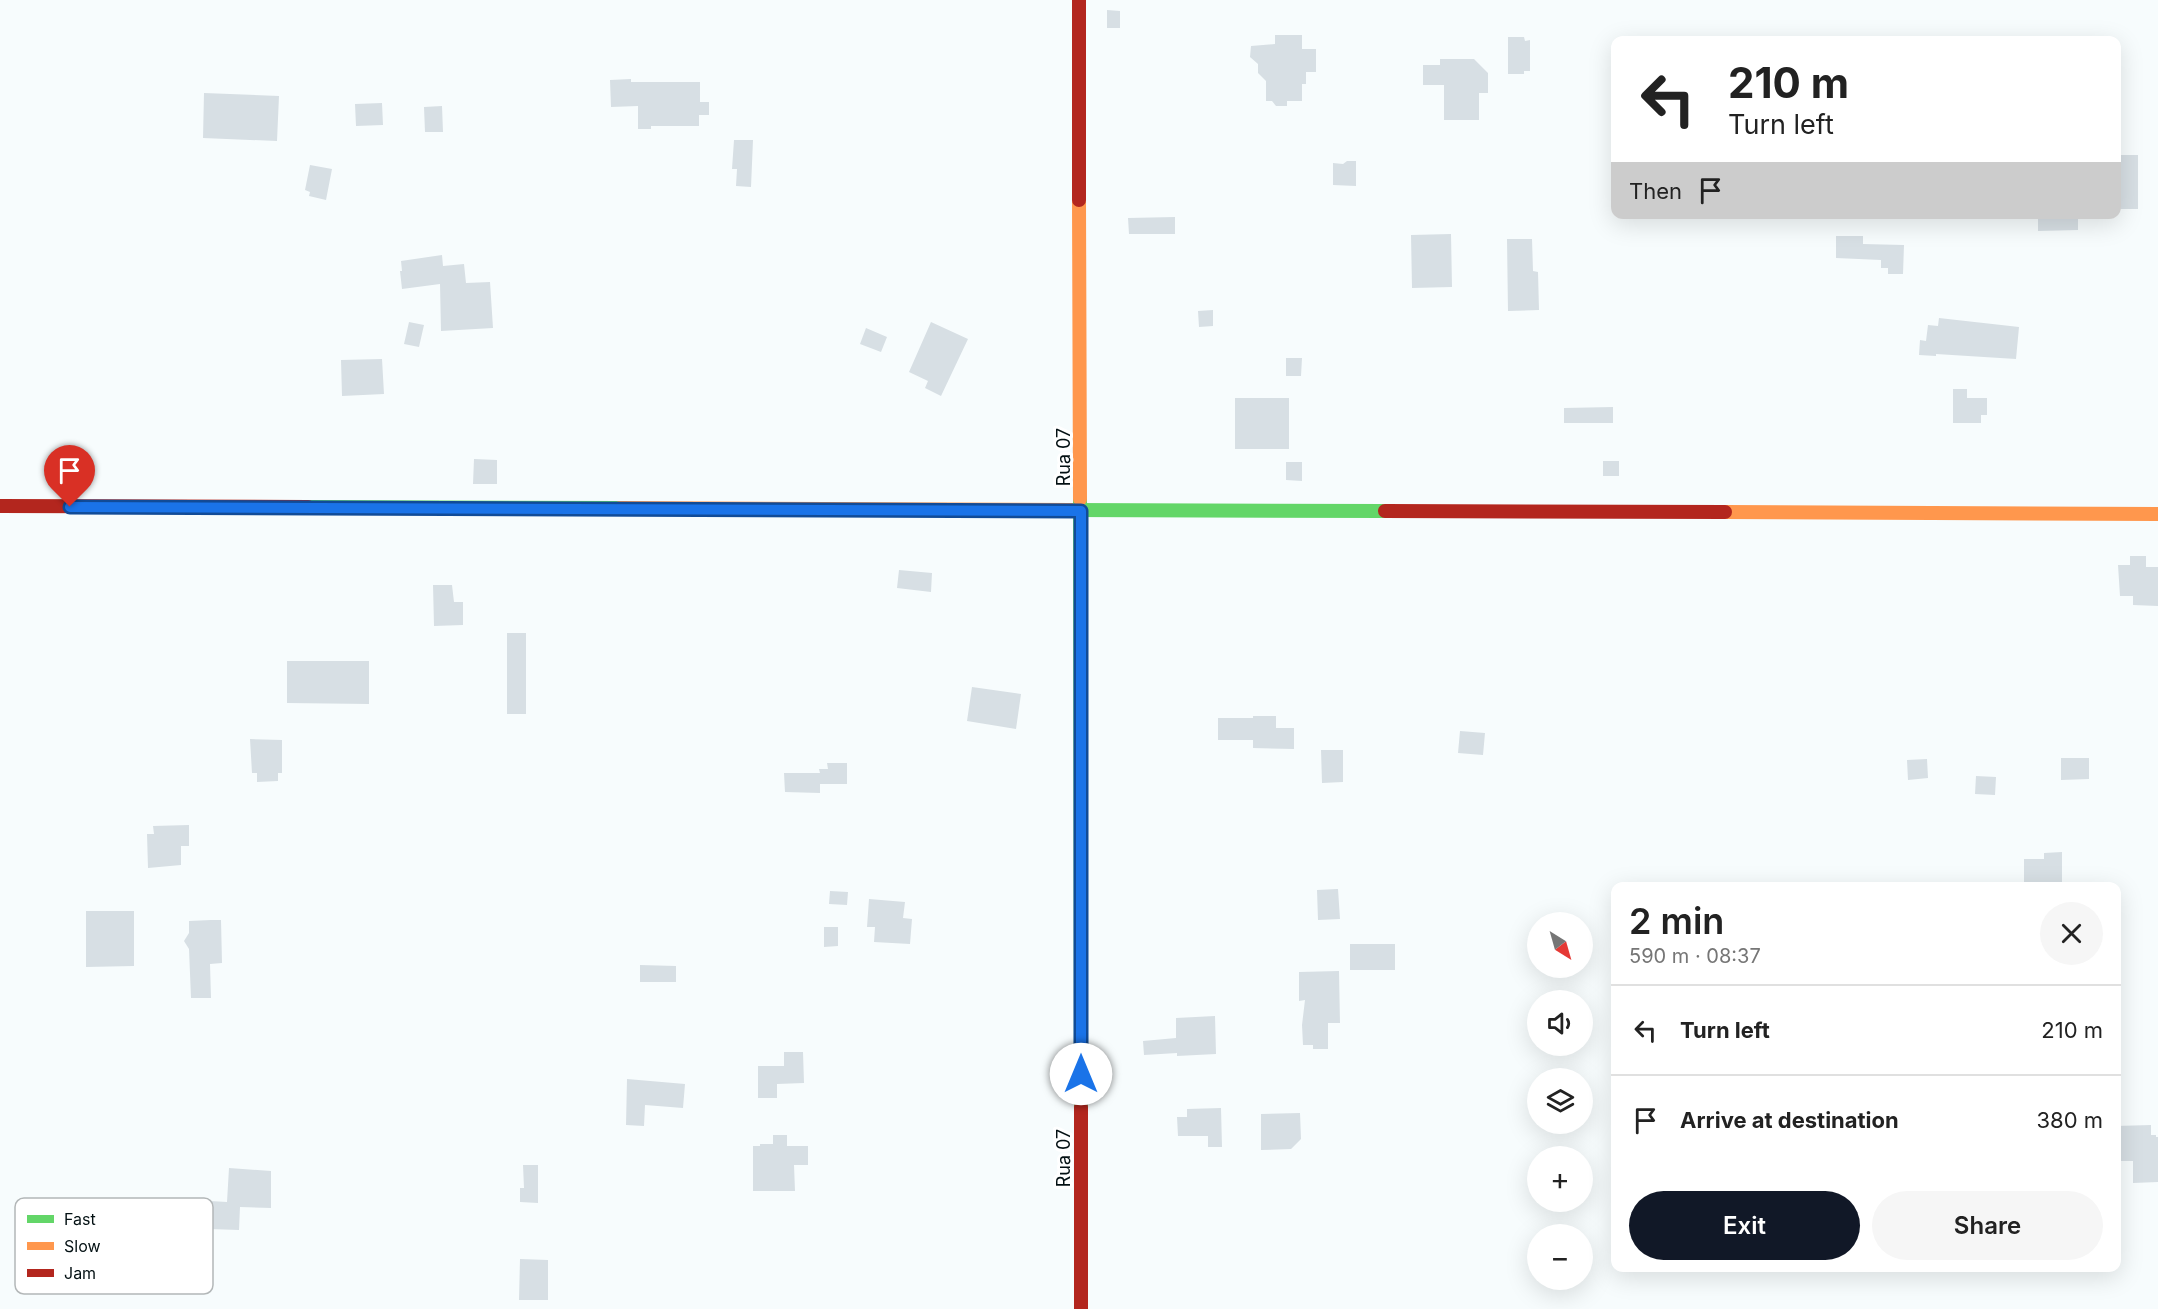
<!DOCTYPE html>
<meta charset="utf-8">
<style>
body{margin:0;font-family:Inter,sans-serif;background:#f6f6f6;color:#222;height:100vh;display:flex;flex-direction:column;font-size:22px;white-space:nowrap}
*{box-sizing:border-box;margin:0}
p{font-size:20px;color:#767676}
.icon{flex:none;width:33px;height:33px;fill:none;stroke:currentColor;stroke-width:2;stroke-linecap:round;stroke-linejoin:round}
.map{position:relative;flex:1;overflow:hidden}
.sheet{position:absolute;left:1611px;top:882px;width:510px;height:390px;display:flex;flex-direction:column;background:#fff;border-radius:12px;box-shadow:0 6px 24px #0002}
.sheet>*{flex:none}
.top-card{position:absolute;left:1611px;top:36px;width:510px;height:183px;border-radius:12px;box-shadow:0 6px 24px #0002;background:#fff;color:#222;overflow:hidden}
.needle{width:39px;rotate:143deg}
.buttons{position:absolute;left:1527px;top:912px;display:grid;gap:12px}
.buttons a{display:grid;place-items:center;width:66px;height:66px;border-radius:50%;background:#fff;box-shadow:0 6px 24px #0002;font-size:30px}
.pin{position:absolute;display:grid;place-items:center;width:51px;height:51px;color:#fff;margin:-62px -26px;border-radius:50% 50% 50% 0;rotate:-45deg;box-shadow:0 0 6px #0007}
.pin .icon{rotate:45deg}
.me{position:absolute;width:66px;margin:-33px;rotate:0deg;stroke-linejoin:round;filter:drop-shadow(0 0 4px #0008)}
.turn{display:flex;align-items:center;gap:21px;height:126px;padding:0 18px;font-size:27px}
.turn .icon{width:78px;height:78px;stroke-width:2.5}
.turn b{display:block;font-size:42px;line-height:51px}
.then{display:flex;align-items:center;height:57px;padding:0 18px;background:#0003;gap:12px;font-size:22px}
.round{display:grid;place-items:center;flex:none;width:63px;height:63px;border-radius:32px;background:#f6f6f6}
.headline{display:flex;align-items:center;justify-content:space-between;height:102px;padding:0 18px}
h1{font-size:36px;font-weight:600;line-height:45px}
.button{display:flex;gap:12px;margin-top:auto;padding:12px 18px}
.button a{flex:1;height:69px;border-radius:36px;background:#111827;color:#fff;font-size:24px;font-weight:600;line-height:69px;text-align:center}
.button a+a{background:#f6f6f6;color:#222}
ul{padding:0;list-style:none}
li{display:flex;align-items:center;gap:18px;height:90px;padding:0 18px;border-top:2px solid #e0e0e0}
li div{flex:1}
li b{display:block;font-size:22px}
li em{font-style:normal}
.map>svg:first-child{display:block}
.building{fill:#d7dfe4}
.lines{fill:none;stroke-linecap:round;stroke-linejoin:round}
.fast{stroke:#63d668;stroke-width:14}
.slow{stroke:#ff974d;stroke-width:14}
.jam{stroke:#b3261e;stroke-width:14}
.route-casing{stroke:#114b97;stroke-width:15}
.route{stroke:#1a73e8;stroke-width:10}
.labels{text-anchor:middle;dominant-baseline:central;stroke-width:6;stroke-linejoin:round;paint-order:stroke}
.street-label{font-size:18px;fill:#031013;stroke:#fff}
.key{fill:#fff;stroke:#b3b7b8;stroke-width:1.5}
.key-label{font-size:16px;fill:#031013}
</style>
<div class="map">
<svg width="2158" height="1309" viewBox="0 0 2158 1309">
<rect width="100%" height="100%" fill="#f7fcfd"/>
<path class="building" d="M1107,10L1120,11V28H1107Z
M1275,35H1302V49H1316V72H1306V84H1302V101H1287V106H1276L1272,101H1266V81L1258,73V64L1250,57L1251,46L1275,44Z
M1508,37H1524L1525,41L1530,40V71H1524V74H1508Z
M1440,59H1474L1488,73V93H1479V120H1444V85H1423V65H1440Z
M631,79V82H700V102H709V115H699V126H651V129H638V106L611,107L610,80Z
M204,93L279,96L277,141L203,138Z
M382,103L383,125L356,126L355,104Z
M442,106L443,132H425L424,107Z
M734,140H753L751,187L736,186L737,169H732Z
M2116,155H2138V209H2116Z
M1347,161H1356V186L1333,185V163L1343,164Z
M310,165L332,169L326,200L309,196L310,192L305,190Z
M2078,215V230L2038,231V216Z
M1175,217V234H1129L1128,218Z
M1451,234L1452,287L1412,288L1411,235Z
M1836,236H1863V244L1904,245L1903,274H1888V268H1881V260L1836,258Z
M1507,239H1532L1533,271L1538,272L1539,310L1508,311Z
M442,255L443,266L464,264L466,283L490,282L493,328L441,331L440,284L402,289L400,271H402L401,261Z
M1213,310V326L1199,327L1198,311Z
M1939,318L2019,327L2016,359L1936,354V356L1919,355L1920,340L1926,341L1928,325L1938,326Z
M409,322L424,325L419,347L404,344Z
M931,322L968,339L941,396L925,388L928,381L909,372Z
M866,328L887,337L881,352L860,344Z
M1286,358H1302L1301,376H1286Z
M382,359L384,394L342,396L341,360Z
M1953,389H1967V398H1987V415H1981V423H1953Z
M1235,398H1289V449H1235Z
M1613,407V423H1564V408Z
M474,459L497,460V484H473Z
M1603,461H1619V476H1603Z
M1286,462H1302V481L1286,480Z
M2130,556H2146V567H2158V606L2133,605V596H2120L2118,565H2130Z
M899,570L932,573L931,592L897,588Z
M433,585H452L454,602H463V625L434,626Z
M507,633H526V714H507Z
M287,661H369V704L287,703Z
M972,687L1021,694L1016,729L967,721Z
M1253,716H1276V728H1294V749L1253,748V740H1218V718H1253Z
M1460,731L1485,733L1483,755L1458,753Z
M250,739L282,740V773H278V781L257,782V773H252Z
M1321,750H1343V782L1322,783Z
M2061,758H2089V779L2061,780Z
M1927,759L1928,778L1908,780L1907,760Z
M827,763H847V784H820V793L785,792L784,773H820L819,769H828Z
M1976,776L1996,777L1995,795L1975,794Z
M189,825V846H181V865L148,868L147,834H154L153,826Z
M2062,852V886H2024V859H2044V853Z
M1337,889H1338L1340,919L1318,920L1317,890Z
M830,891L848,892L847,905L829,904Z
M869,899L905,902L903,918L912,919L910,944L874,942L875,927H867Z
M86,911H134V966L86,967Z
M211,920H221L222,963L210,964L211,998H191L189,949L184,941L189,933V921Z
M824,927H838V946L824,947Z
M1350,944H1395V970H1350Z
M640,965L676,966V982H640Z
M1339,971L1340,1023H1328V1049H1313V1045H1303L1302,1025L1305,1000L1299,1001V972Z
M1215,1016L1216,1054L1177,1056V1053L1144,1055L1143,1041L1176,1038V1018Z
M784,1052H803L804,1083L777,1084V1098H758V1066H784Z
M627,1079L685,1084L683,1108L645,1105L644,1126L626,1125Z
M1221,1108L1222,1147H1208V1136H1178L1177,1117H1187V1109Z
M1300,1113L1301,1139L1291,1149L1261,1150V1114Z
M2151,1125V1135H2156V1137H2158V1182L2133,1183V1161H2116V1126Z
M773,1135H787V1146H808V1165H794L795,1191H753V1146H760V1144H773Z
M523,1165H538V1203L520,1202V1188H524Z
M229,1168L271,1171V1208L240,1207L239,1230L209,1229L210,1201L227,1202Z
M520,1259L548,1260V1300H519Z"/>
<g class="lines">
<path class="fast" d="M1080,499L1081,1107
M308,507L620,508
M1071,510L1385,511"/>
<path class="slow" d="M1079,200L1080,499
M620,508L1071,510
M1725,512L2158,514"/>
<path class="jam" d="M1079,0V200
M0,506L308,507
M1385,511L1725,512
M1081,1107V1309"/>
</g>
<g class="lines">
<g class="route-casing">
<path id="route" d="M70,507L1081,511V1074"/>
</g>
<use href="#route" class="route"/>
</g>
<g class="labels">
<g class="street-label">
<text transform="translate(1063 457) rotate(-90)">Rua 07</text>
<text transform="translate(1063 1158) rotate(-90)">Rua 07</text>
</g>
</g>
<rect x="15" y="1198" width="198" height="96" rx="9" class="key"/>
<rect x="27" y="1215" width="27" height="8" fill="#63d668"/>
<rect x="27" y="1242" width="27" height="8" fill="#ff974d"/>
<rect x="27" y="1269" width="27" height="8" fill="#b3261e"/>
<g class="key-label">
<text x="64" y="1225">Fast</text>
<text x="64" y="1252">Slow</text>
<text x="64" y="1279">Jam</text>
</g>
</svg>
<div class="buttons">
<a><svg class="needle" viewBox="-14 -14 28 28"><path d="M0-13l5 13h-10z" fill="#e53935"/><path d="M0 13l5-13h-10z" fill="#767676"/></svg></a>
<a><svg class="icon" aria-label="sound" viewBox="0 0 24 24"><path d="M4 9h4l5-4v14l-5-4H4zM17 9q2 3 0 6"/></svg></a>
<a><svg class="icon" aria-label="layers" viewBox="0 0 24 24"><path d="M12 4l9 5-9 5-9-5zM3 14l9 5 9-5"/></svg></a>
<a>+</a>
<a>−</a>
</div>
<div class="pin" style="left:70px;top:507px;background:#d93025"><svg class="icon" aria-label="arrive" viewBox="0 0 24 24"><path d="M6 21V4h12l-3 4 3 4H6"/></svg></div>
<svg class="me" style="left:1081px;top:1074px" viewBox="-20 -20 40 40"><circle r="19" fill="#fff"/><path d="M0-13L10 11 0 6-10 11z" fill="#1a73e8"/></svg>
<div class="top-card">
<div class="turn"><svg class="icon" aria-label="left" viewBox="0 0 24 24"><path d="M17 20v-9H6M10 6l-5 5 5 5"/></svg><div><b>210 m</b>Turn left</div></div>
<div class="then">Then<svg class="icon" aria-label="arrive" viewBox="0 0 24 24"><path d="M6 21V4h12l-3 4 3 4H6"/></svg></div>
</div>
<section class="sheet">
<div class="headline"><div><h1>2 min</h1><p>590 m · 08:37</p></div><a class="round"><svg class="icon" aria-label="close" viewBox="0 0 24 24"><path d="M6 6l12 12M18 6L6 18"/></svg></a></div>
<ul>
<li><svg class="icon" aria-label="left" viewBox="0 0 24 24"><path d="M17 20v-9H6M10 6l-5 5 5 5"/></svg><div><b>Turn left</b></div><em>210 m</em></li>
<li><svg class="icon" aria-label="arrive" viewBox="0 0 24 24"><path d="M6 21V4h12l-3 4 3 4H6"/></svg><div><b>Arrive at destination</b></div><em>380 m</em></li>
</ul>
<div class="button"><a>Exit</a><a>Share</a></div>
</section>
</div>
